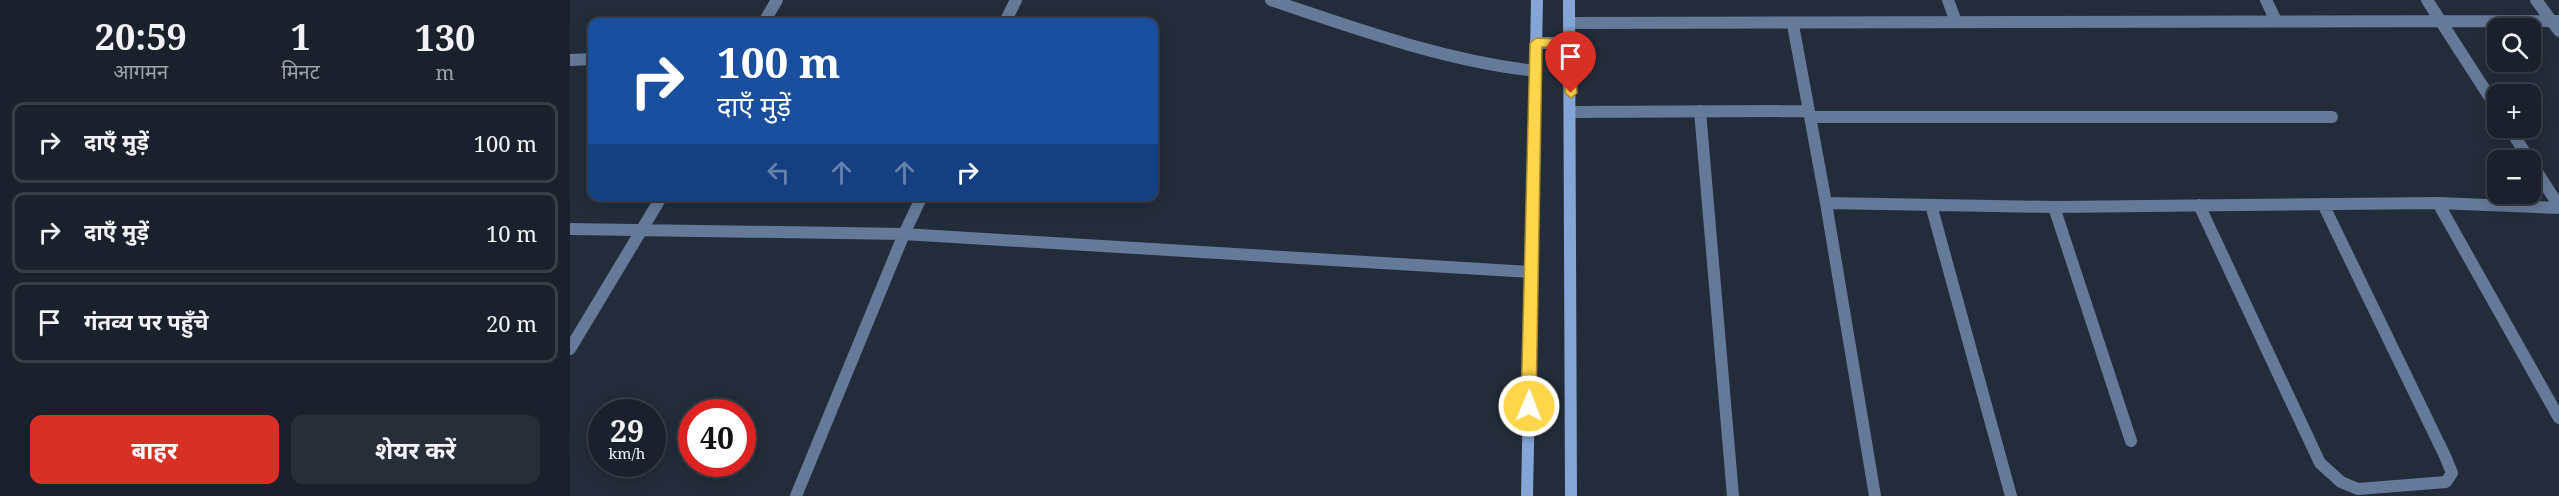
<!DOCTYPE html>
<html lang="hi">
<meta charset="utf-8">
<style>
body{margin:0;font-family:"Noto Serif","Noto Sans Devanagari",serif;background:#272e38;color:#f1f3f6;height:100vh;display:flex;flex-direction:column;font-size:22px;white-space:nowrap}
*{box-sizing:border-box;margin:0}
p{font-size:20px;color:#9fa3a9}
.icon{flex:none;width:33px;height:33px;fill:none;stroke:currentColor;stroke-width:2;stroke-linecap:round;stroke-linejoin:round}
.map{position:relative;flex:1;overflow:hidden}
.panel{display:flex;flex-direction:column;background:#1a212c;width:570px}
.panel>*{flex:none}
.hud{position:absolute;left:18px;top:18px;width:570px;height:183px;border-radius:12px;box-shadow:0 3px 15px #0003,0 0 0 2px #383e48;background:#1a4fa0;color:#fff;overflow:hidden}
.fabs{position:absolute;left:1917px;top:18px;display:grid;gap:12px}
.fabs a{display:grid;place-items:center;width:54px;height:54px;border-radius:12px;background:#1a212c;box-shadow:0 3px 15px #0003,0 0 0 2px #383e48;font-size:30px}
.speed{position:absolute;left:18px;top:399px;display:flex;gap:12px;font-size:30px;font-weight:700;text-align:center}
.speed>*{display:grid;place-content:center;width:78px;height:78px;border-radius:50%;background:#1a212c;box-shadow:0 3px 15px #0003,0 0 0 2px #383e48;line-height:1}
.speed small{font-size:15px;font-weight:400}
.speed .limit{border:9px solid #d22;background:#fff;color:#111}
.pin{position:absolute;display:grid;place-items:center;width:51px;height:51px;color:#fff;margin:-62px -26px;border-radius:50% 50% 50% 0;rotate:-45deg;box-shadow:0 0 6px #0007}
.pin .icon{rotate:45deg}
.me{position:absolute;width:66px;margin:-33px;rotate:1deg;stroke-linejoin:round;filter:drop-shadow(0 0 4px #0008)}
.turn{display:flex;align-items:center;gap:21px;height:126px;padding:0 30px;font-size:27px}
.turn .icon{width:78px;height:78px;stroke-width:2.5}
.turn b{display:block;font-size:42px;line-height:51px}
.lanes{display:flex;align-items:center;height:57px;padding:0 30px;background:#0003;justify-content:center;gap:30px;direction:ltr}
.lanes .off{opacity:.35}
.eta{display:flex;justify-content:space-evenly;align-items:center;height:102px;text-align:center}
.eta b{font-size:36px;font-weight:700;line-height:42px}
.cta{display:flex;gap:12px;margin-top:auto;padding:12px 30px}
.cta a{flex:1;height:69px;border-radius:12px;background:#d93025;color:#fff;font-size:24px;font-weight:700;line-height:69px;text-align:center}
.cta a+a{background:#272e38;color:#f1f3f6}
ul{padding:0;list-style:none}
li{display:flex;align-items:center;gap:18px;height:81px;margin:0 12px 9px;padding:0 18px;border:3px solid #383e48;border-radius:12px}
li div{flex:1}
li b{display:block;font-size:22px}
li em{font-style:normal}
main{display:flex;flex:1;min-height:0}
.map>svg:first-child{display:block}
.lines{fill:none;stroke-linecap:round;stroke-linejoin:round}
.street{stroke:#657a98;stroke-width:12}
.secondary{stroke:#84a5d6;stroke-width:12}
.route{fill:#ffd54a;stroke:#a68a30;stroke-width:1.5}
</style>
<main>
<section class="panel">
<div class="eta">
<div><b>20:59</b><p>आगमन</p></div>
<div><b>1</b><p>मिनट</p></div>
<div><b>130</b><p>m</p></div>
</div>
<ul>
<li><svg class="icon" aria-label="right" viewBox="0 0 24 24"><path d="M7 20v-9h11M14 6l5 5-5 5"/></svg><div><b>दाएँ मुड़ें</b></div><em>100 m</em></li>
<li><svg class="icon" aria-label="right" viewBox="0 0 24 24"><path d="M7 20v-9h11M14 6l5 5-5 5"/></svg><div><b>दाएँ मुड़ें</b></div><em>10 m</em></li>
<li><svg class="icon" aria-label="arrive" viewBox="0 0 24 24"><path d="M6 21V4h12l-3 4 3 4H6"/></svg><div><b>गंतव्य पर पहुँचे</b></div><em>20 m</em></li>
</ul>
<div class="cta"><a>बाहर</a><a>शेयर करें</a></div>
</section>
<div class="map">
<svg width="1989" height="496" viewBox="0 0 1989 496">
<rect width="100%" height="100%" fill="#232c3a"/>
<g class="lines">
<path class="street" d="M701,0C787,29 875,61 966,71
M1378,0L1386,22
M1696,0L1706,21
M1857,0L1928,110
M1966,0L1989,31
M194,22L207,0
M435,22L446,0
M999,23L1989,21
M1223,25L1256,203L1305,496
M966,43H1000
M0,60L22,59
M1130,111L1163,496
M1001,112L1239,111
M1240,117H1762
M1939,128L1960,160
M1960,161L1989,206
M1256,203L1484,207L1868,203L1989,208
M1868,203L1989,418
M1361,205L1441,496
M1629,205L1750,463L1771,482L1788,489L1876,482L1882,473L1875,456L1753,204
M1484,207L1561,441
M0,229L334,234L962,272
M0,349L92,196
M226,496L334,234L352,196"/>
<path class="secondary" d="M999,0L1001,496
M957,496L967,0"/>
</g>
<path class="route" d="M966,38L1004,40L1007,93L1001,98L995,93L994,47H972L966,406L964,411L959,413L954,411L951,406L960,43Z"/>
</svg>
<div class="fabs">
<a><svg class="icon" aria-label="search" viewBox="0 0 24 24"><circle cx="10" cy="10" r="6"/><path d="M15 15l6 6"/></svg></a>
<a>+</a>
<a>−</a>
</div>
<div class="speed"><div>29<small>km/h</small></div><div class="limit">40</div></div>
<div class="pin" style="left:1001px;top:93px;background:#d93025"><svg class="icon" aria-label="arrive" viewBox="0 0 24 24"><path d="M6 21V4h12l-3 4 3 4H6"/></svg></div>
<svg class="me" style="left:959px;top:406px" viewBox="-20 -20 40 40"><circle r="17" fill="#ffd54a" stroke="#fff" stroke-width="3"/><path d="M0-11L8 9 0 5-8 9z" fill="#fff"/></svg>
<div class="hud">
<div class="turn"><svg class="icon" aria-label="right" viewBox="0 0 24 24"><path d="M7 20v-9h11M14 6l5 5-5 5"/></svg><div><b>100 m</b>दाएँ मुड़ें</div></div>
<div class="lanes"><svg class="icon off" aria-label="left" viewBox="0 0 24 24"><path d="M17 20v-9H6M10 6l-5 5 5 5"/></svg><svg class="icon off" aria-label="ahead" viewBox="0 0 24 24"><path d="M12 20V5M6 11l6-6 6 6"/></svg><svg class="icon off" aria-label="ahead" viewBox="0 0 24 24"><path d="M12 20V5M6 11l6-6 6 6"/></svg><svg class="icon" aria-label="right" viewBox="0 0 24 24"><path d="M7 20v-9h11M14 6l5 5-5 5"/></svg></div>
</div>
</div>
</main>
